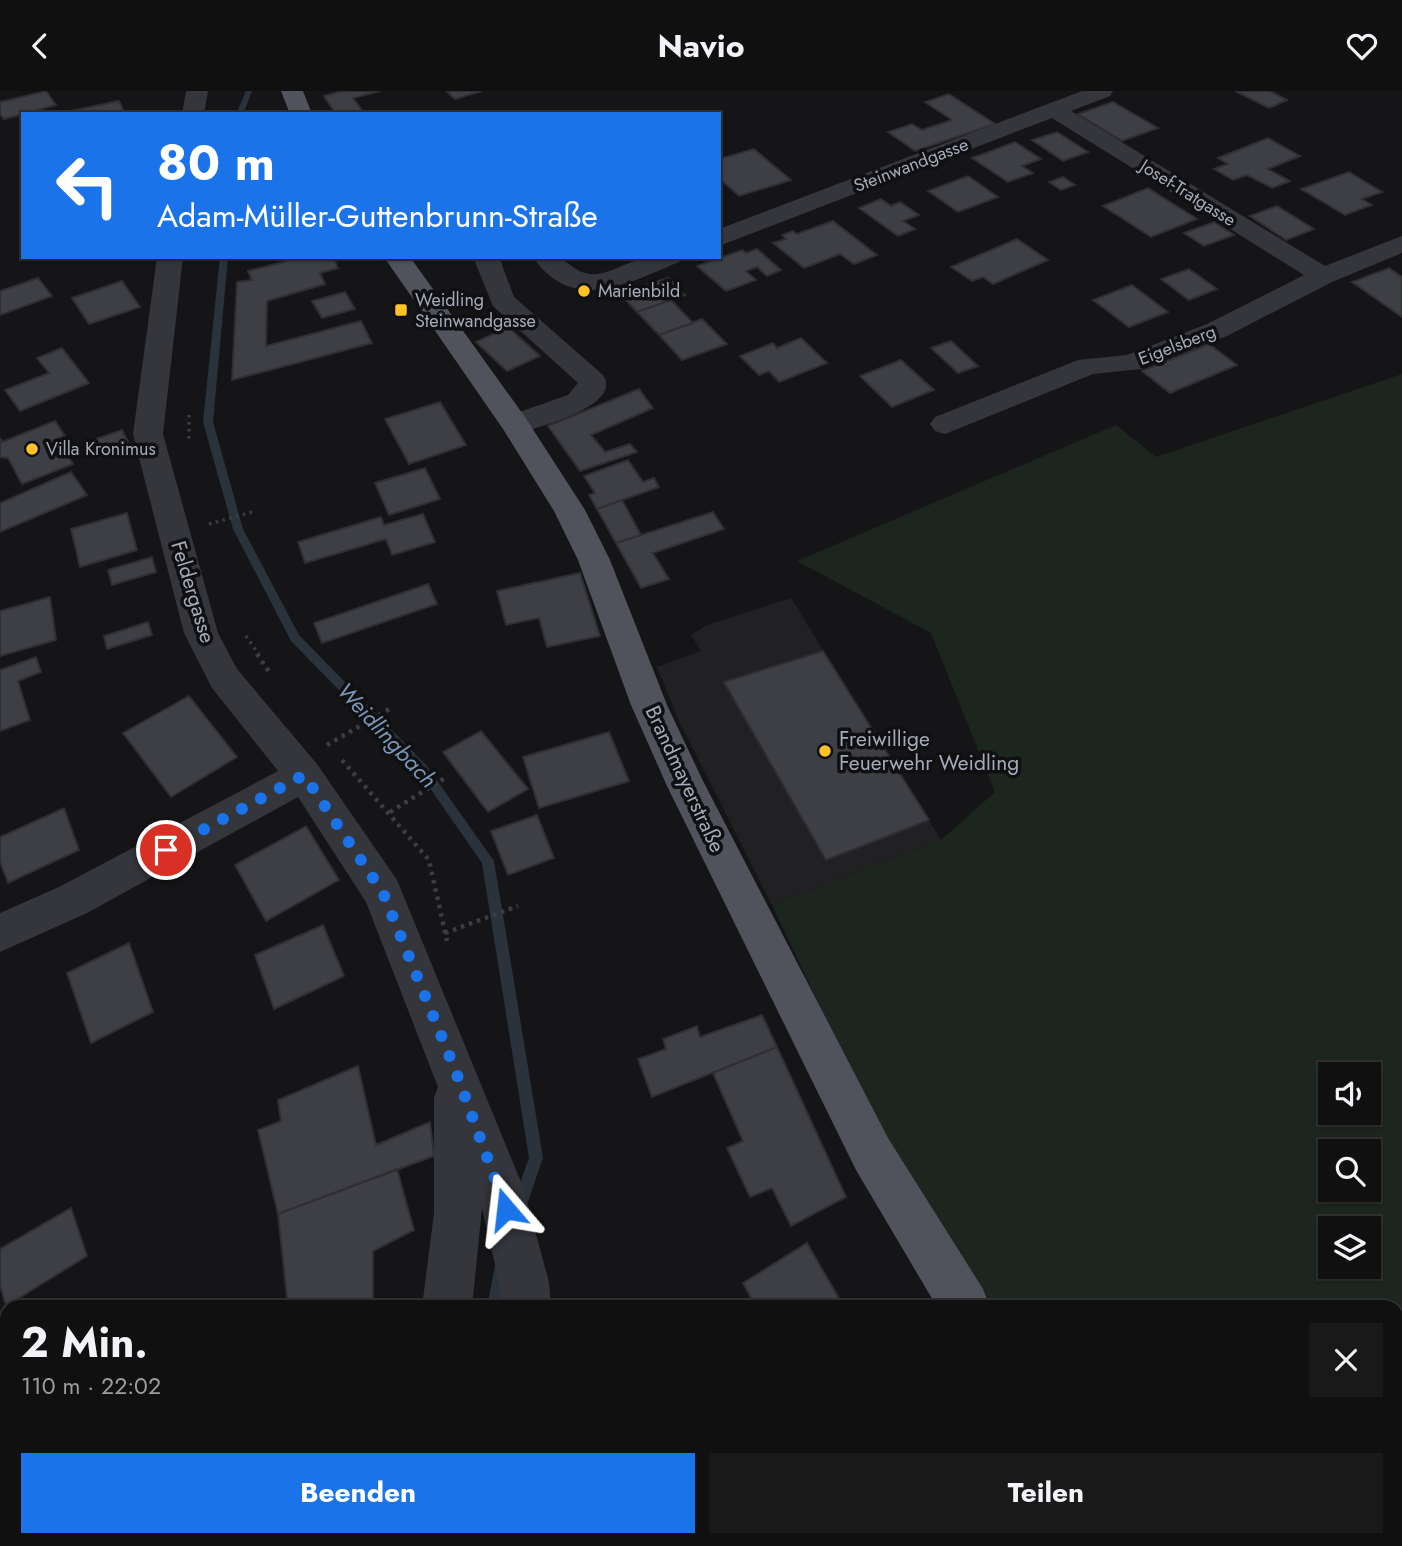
<!DOCTYPE html>
<html lang="de">
<meta charset="utf-8">
<style>
body{margin:0;font-family:Jost,sans-serif;background:#19191a;color:#f1f3f6;height:100vh;display:flex;flex-direction:column;font-size:26px;white-space:nowrap}
*{box-sizing:border-box;margin:0}
p{font-size:23px;color:#9c9d9f}
.icon{flex:none;width:38px;height:38px;fill:none;stroke:currentColor;stroke-width:2;stroke-linecap:round;stroke-linejoin:round}
.map{position:relative;flex:1;overflow:hidden}
.panel{position:absolute;left:0px;top:1209px;width:1404px;height:247px;display:flex;flex-direction:column;background:#101011;border-radius:21px 21px 0 0;box-shadow:0 2px 5px #0004,0 0 0 2px #303031}
.panel>*{flex:none}
.guide{position:absolute;left:21px;top:21px;width:700px;height:147px;border-radius:0px;box-shadow:0 2px 5px #0004,0 0 0 2px #303031;background:#1a73e8;color:#fff;overflow:hidden}
.tools{position:absolute;left:1318px;top:971px;display:grid;gap:14px}
.tools a{display:grid;place-items:center;width:63px;height:63px;border-radius:0px;background:#101011;box-shadow:0 2px 5px #0004,0 0 0 2px #303031;font-size:35px}
.pin{position:absolute;display:grid;place-items:center;width:60px;height:60px;color:#fff;margin:-30px;border:4px solid #fff;border-radius:50%;box-shadow:0 2px 7px #0007}
.me{position:absolute;width:77px;margin:-38px;rotate:343deg;stroke-linejoin:round;filter:drop-shadow(0 0 5px #0008)}
.turn{display:flex;align-items:center;gap:24px;height:147px;padding:0 21px;font-size:32px}
.turn .icon{width:91px;height:91px;stroke-width:2.5}
.turn b{display:block;font-size:49px;line-height:60px}
.round{display:grid;place-items:center;flex:none;width:74px;height:74px;border-radius:0px;background:#19191a}
.overview{display:flex;align-items:center;justify-content:space-between;height:119px;padding:0 21px}
h1{font-size:42px;font-weight:700;line-height:52px}
.cta{display:flex;gap:14px;margin-top:auto;padding:14px 21px}
.cta a{flex:1;height:80px;border-radius:0px;background:#1a73e8;color:#fff;font-size:28px;font-weight:700;line-height:80px;text-align:center}
.cta a+a{background:#19191a;color:#f1f3f6}
header{display:flex;justify-content:space-between;align-items:center;height:91px;padding:0 21px;background:#101011;font-size:32px;font-weight:700}
.map>svg:first-child{display:block}
.built{fill:#212124}
.green{fill:#1c251e;fill-rule:evenodd}
.lines{fill:none;stroke-linecap:round;stroke-linejoin:round}
.stream{fill:#2a333c;fill-rule:evenodd}
.building{fill:#3e3f44;stroke:#2f2f33;stroke-width:2}
.path-far1{stroke:#3b3d43;stroke-width:3.5;stroke-dasharray:2.5 4.5;stroke-linecap:butt}
.path{stroke:#3b3d43;stroke-width:4.5;stroke-dasharray:3.5 5;stroke-linecap:butt}
.minor{fill:#35363c;fill-rule:evenodd}
.major{fill:#51535c;fill-rule:evenodd}
.route{stroke:#1a73e8;stroke-width:12;stroke-dasharray:0 21.6}
.poi-dot{fill:#ffc325;stroke:#101012;stroke-width:2.5}
.labels{text-anchor:middle;dominant-baseline:central;stroke-width:7;stroke-linejoin:round;paint-order:stroke}
.far-street-label{font-size:18px;fill:#a5aab8;stroke:#101012}
.far-poi-label{font-size:18px;fill:#a5aab8;stroke:#101012;text-anchor:start}
.street-label{font-size:21px;fill:#a5aab8;stroke:#101012}
.poi-label{font-size:21px;fill:#a5aab8;stroke:#101012;text-anchor:start}
.water-label{font-size:23px;font-style:italic;fill:#7996b7;stroke:#101012}
</style>
<header><svg class="icon" aria-label="back" viewBox="0 0 24 24"><path d="M15 5l-7 7 7 7"/></svg>Navio<svg class="icon" aria-label="heart" viewBox="0 0 24 24"><path d="M12 20l-8-8c-3-5 5-10 8-4 3-6 11-1 8 4z"/></svg></header>
<div class="map">
<svg width="1402" height="1455" viewBox="0 0 1402 1455">
<rect width="100%" height="100%" fill="#151517"/>
<path class="built" d="M791,507L941,749L772,814L679,630L657,576L701,560L691,544L707,534Z"/>
<path class="green" d="M1402,283V1455H1186L1181,1449H1396V1216H987L912,1110L772,814L941,749L995,701L931,542L797,470L1116,334L1156,366ZM1330,984H1368V1022H1330ZM1330,1060H1368V1099H1330ZM1330,1138H1368V1176H1330Z"/>
<g class="lines">
<path class="stream" d="M246,0H252L243,23H236Z
M220,166H228L213,331L243,438L299,544L426,674L494,770L543,1067L525,1119L520,1122L515,1119L512,1114L529,1067L482,772L418,680L291,550L233,438L203,331Z
M503,1167L508,1170L511,1175L503,1216H487L495,1175L498,1170Z
M457,1449H475L474,1455H456Z"/>
</g>
<path class="building" d="M46,0L56,14L4,28L0,23V11Z
M342,0H380L353,7L365,23H336L324,5Z
M446,0H482L455,8Z
M1235,0H1270L1287,9L1269,17Z
M949,3L995,33L915,60L888,41L912,33L922,39L952,29L925,11Z
M119,10L125,23L71,20Z
M1113,11L1158,37L1122,50L1078,23Z
M1057,41L1088,61L1063,70L1032,49Z
M1268,47L1300,65L1268,78L1290,90L1272,97L1247,84L1233,89L1214,78L1228,73L1218,67Z
M1015,51L1041,68L1022,75L1033,82L1008,91L972,67Z
M754,58L791,89L739,105L719,87V68Z
M1349,81L1382,101L1362,108L1372,114L1345,124L1301,98Z
M968,85L998,106L958,121L928,100Z
M1063,86L1075,94L1061,99L1049,91Z
M1148,97L1197,128L1151,146L1103,115Z
M881,108L891,115L900,111L919,124L903,130L915,138L898,145L859,117Z
M1277,115L1314,138L1286,149L1250,125Z
M833,130L877,164L854,173L840,163L804,177L773,152L786,148L782,144L793,140L797,143Z
M1214,131L1234,144L1204,155L1184,142Z
M1017,148L1048,169L993,193L983,186L972,190L951,176Z
M757,158L781,179L767,185L757,176L746,180L756,189L726,200L697,175L742,159L746,162Z
M303,166H333L338,177L320,182L325,193L267,210L266,255L361,230L372,252L232,289L237,191L252,189L248,180Z
M1389,177L1402,186V226L1352,191Z
M1189,178L1217,198L1189,209L1161,188Z
M38,187L52,205L0,224V200Z
M668,187L685,204L637,221L620,203Z
M122,190L140,216L89,233L72,207Z
M1132,194L1168,221L1129,236L1093,209Z
M345,201L355,218L322,227L312,210Z
M671,209L693,232L659,244L637,221Z
M702,228L727,253L682,269L659,244Z
M508,236L540,265L507,280L476,251Z
M801,247L827,272L779,291L769,280L759,284L740,265L773,252L777,257Z
M951,250L978,275L958,282L931,257Z
M1209,253L1237,274L1170,302L1142,280Z
M62,257L89,292L20,320L5,299L49,282L37,267Z
M901,269L934,299L892,316L860,285Z
M639,298L653,317L591,344L605,361L630,353L637,361L580,380L548,335Z
M440,311L466,354L409,373L385,328Z
M55,330L65,345L57,348L73,373L22,393L8,367L0,366V347L2,351Z
M122,339L130,355L98,367L90,350Z
M628,369L643,391L654,387L659,396L597,418L589,404L595,402L584,385Z
M425,377L440,408L389,424L375,392Z
M71,381L87,404L0,441V412Z
M622,409L641,444L616,452L597,418Z
M713,421L724,438L653,462L669,488L641,497L616,452Z
M127,422L137,459L80,476L71,438Z
M423,423L435,451L392,464L386,448L305,472L298,451L381,426L384,434Z
M152,466L156,481L112,494L108,479Z
M580,482L600,545L547,556L539,527L506,534L497,500Z
M428,493L437,513L322,552L314,532Z
M50,506L56,549L0,565V520Z
M148,531L152,544L107,558L104,545Z
M823,560L929,729L826,769L724,591Z
M36,566L41,581L18,590L30,629L0,640V579Z
M189,605L237,666L171,706L123,642Z
M481,640L528,698L488,721L443,661Z
M609,641L629,690L539,717L523,666Z
M64,717L79,759L8,792L0,770V746Z
M537,724L554,767L508,784L491,740Z
M306,735L339,789L266,830L235,774Z
M323,834L344,885L274,918L255,864Z
M129,852L153,921L91,952L67,882Z
M762,924L777,956L652,1006L638,968L666,958L663,948L697,935L700,946Z
M777,956L846,1106L791,1135L772,1097L750,1106L727,1057L743,1050L713,982Z
M358,975L376,1054L430,1031L434,1065L278,1123L258,1039L281,1030L278,1009Z
M397,1078L414,1139L373,1160V1210L346,1216H288L278,1123Z
M71,1117L87,1165L6,1215L0,1194V1158Z
M807,1152L844,1216H756L743,1192Z
M7,1284V1386L0,1390V1287Z
M238,1449H297V1455H227Z"/>
<g class="lines">
<path class="path-far1" d="M189,324V350
M209,433L252,421
M246,545L259,564"/>
<path class="path" d="M257,563L270,582
M327,654L393,616
M342,669L429,769L447,850
M390,721L448,685
M445,842L518,815"/>
<path class="minor" d="M186,0H208L204,23H182Z
M1082,0H1113L1110,5L1071,20L1325,175L1402,145V162L1332,191L1227,245L1141,278L1093,283L945,343L935,340L930,333L935,326L1078,269L1127,264L1207,233L1304,184L1052,27L719,155V138Z
M157,166H183L163,343L218,542L237,578L317,673L397,789L523,1096L549,1191L551,1216H501L499,1191L482,1117L472,1216H422L434,1122V1007L438,996L366,811L298,706L87,822L0,861V822L59,796L278,680L212,597L184,542L133,343Z
M473,166H499L514,206L603,284C624,315 535,337 515,343L505,340L500,333L505,326L568,304L578,292L493,215Z
M533,166H561C594,199 609,176 645,167C656,164 671,166 683,166L679,171C628,192 573,224 533,166Z
M396,1449H450L451,1455H395Z
M517,1449H571L573,1455H517Z"/>
<path class="major" d="M281,0H303L312,23H290Z
M384,166H410L525,326L585,419L610,469L667,614L703,690L888,1047L983,1198L990,1216H937L856,1079L667,695L631,614L578,469L554,420L503,338Z
M1113,1449H1170L1173,1455H1115Z"/>
</g>
<g class="lines">
<path class="route" d="M166,759L304,684L383,802L456,981L506,1118"/>
</g>
<g class="poi-dot">
<circle cx="584" cy="200" r="7"/>
<rect x="394" y="212" width="14" height="14" rx="3.5"/>
<circle cx="32" cy="358" r="7"/>
<circle cx="825" cy="660" r="7"/>
</g>
<g class="labels">
<g class="far-street-label">
<text transform="translate(911 74) rotate(-21)">Steinwandgasse</text>
<text transform="translate(1188 102) rotate(32)">Josef-Tratgasse</text>
<text transform="translate(1177 254) rotate(-21)">Eigelsberg</text>
</g>
<g class="far-poi-label">
<text x="598" y="200">Marienbild</text>
<text x="415" y="209">Weidling<tspan x="415" dy="21">Steinwandgasse</tspan></text>
<text x="46" y="358">Villa Kronimus</text>
</g>
<g class="street-label">
<text transform="translate(193 501) rotate(73)">Feldergasse</text>
<text transform="translate(685 688) rotate(65)">Brandmayerstraße</text>
</g>
<g class="poi-label">
<text x="839" y="648">Freiwillige<tspan x="839" dy="24">Feuerwehr Weidling</tspan></text>
</g>
<g class="water-label">
<text transform="translate(387 644) rotate(47)">Weidlingbach</text>
</g>
</g>
</svg>
<div class="tools">
<a><svg class="icon" aria-label="sound" viewBox="0 0 24 24"><path d="M4 9h4l5-4v14l-5-4H4zM17 9q2 3 0 6"/></svg></a>
<a><svg class="icon" aria-label="search" viewBox="0 0 24 24"><circle cx="10" cy="10" r="6"/><path d="M15 15l6 6"/></svg></a>
<a><svg class="icon" aria-label="layers" viewBox="0 0 24 24"><path d="M12 4l9 5-9 5-9-5zM3 14l9 5 9-5"/></svg></a>
</div>
<div class="pin" style="left:166px;top:759px;background:#d93025"><svg class="icon" aria-label="arrive" viewBox="0 0 24 24"><path d="M6 21V4h12l-3 4 3 4H6"/></svg></div>
<svg class="me" style="left:506px;top:1118px" viewBox="-20 -20 40 40"><path d="M0-17L14 15 0 8-14 15z" fill="#1a73e8" stroke="#fff" stroke-width="4"/></svg>
<div class="guide">
<div class="turn"><svg class="icon" aria-label="left" viewBox="0 0 24 24"><path d="M17 20v-9H6M10 6l-5 5 5 5"/></svg><div><b>80 m</b>Adam-Müller-Guttenbrunn-Straße</div></div>
</div>
<section class="panel">
<div class="overview"><div><h1>2 Min.</h1><p>110 m · 22:02</p></div><a class="round"><svg class="icon" aria-label="close" viewBox="0 0 24 24"><path d="M6 6l12 12M18 6L6 18"/></svg></a></div>
<div class="cta"><a>Beenden</a><a>Teilen</a></div>
</section>
</div>
